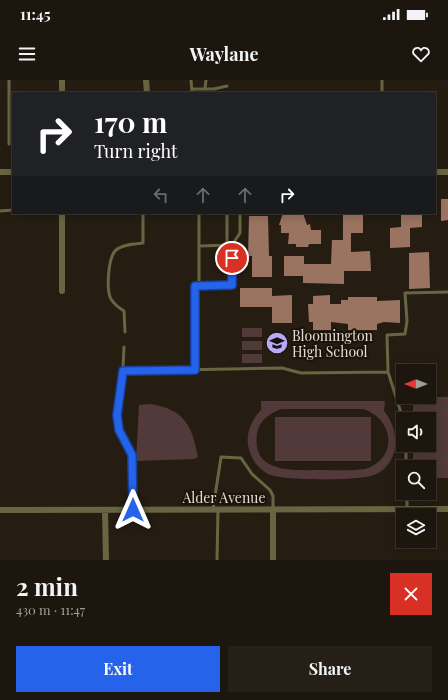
<!DOCTYPE html>
<meta charset="utf-8">
<style>
body{margin:0;font-family:"Playfair Display",serif;background:#251f17;color:#f1f3f6;height:100vh;display:flex;flex-direction:column;font-size:15px;white-space:nowrap}
*{box-sizing:border-box;margin:0}
p{font-size:13px;color:#a09f9e}
.icon{flex:none;width:22px;height:22px;fill:none;stroke:currentColor;stroke-width:2;stroke-linecap:round;stroke-linejoin:round}
.map{position:relative;height:480px;overflow:hidden}
.drawer{display:flex;flex-direction:column;background:#1c160e;flex:1}
.drawer>*{flex:none}
.banner{position:absolute;left:12px;top:12px;width:424px;height:122px;border-radius:0px;box-shadow:0 2px 10px #0003,0 0 0 1px #3a352e;background:#202124;color:#fff;overflow:hidden}
.needle{width:26px;rotate:270deg}
.controls{position:absolute;left:396px;top:284px;display:grid;gap:8px}
.controls a{display:grid;place-items:center;width:40px;height:40px;border-radius:0px;background:#1c160e;box-shadow:0 2px 10px #0003,0 0 0 1px #3a352e;font-size:20px}
.pin{position:absolute;display:grid;place-items:center;width:34px;height:34px;color:#fff;margin:-17px;border:2px solid #fff;border-radius:50%;box-shadow:0 1px 4px #0007}
.me{position:absolute;width:44px;margin:-22px;rotate:0deg;stroke-linejoin:round;filter:drop-shadow(0 0 3px #0008)}
.turn{display:flex;align-items:center;gap:14px;height:84px;padding:0 16px;font-size:18px}
.turn .icon{width:52px;height:52px;stroke-width:2.5}
.turn b{display:block;font-size:28px;line-height:34px}
.lanes{display:flex;align-items:center;height:38px;padding:0 16px;background:#0003;justify-content:center;gap:20px;direction:ltr}
.lanes .off{opacity:.35}
.round{display:grid;place-items:center;flex:none;width:42px;height:42px;border-radius:0px;background:#251f17}
.headline{display:flex;align-items:center;justify-content:space-between;height:68px;padding:0 16px}
h1{font-size:24px;font-weight:700;line-height:30px}
.cta{display:flex;gap:8px;margin-top:auto;padding:8px 16px}
.cta a{flex:1;height:46px;border-radius:0px;background:#2563eb;color:#fff;font-size:16px;font-weight:700;line-height:46px;text-align:center}
.cta a+a{background:#251f17;color:#f1f3f6}
.status{display:flex;justify-content:space-between;align-items:center;height:28px;padding:0 20px;background:#1c160e;direction:ltr}
.status svg{height:11px;fill:currentColor}
header{display:flex;justify-content:space-between;align-items:center;height:52px;padding:0 16px;background:#1c160e;font-size:18px;font-weight:700}
.map>svg:first-child{display:block}
.green{fill:#533a3a;fill-rule:evenodd}
.building{fill:#9b7461}
.lines{fill:none;stroke-linecap:round;stroke-linejoin:round}
.service{stroke:#686642;stroke-width:3}
.minor{stroke:#686642;stroke-width:6}
.route-casing{stroke:#184099;stroke-width:10}
.route{stroke:#2563eb;stroke-width:7}
.labels{text-anchor:middle;dominant-baseline:central;stroke-width:4;stroke-linejoin:round;paint-order:stroke}
.poi-label{font-size:14px;fill:#e1dcd4;stroke:#1c1409;text-anchor:start}
.street-label{font-size:14px;fill:#e1dcd4;stroke:#1c1409}
</style>
<div class="status"><b>11:45</b><svg viewBox="0 0 49 12"><path d="M0 12V9h3v3zM5 12V6h3v6zM10 12V3h3v9zM15 12V0h3v12zM26 1h20v11H26zM47 4h2v5h-2z"/></svg></div>
<header><svg class="icon" aria-label="menu" viewBox="0 0 24 24"><path d="M4 6h16M4 12h16M4 18h16"/></svg>Waylane<svg class="icon" aria-label="heart" viewBox="0 0 24 24"><path d="M12 20l-8-8c-3-5 5-10 8-4 3-6 11-1 8 4z"/></svg></header>
<div class="map">
<svg width="448" height="480" viewBox="0 0 448 480">
<rect width="100%" height="100%" fill="#251d12"/>
<path class="green" d="M242,248H262V257H242Z
M242,261H262V270H242Z
M242,274H262V283H242Z
M413,317H448V398H429V387H413V365H429V339H413Z
M261,321H385L384,331C401,351 400,384 374,395C359,401 281,401 268,394C257,388 250,377 248,365C246,351 253,338 262,329H261ZM281,329H363C395,339 398,379 365,389C351,391 336,390 322,390C296,390 251,395 257,354C259,340 269,334 281,329Z
M150,324C184,329 192,345 198,377L194,379L136,381L139,325Z
M275,337H371V381H275Z"/>
<path class="building" d="M441,119H448V140L441,141Z
M283,133H303L307,145L310,144L311,150H321V164H309L308,167H296V164H288L289,153H281V145H279Z
M343,133L363,134V153H351V172L370,171L371,191H344V204L303,203V196H284V176H304V184H331L332,160H343Z
M401,133H422V147L410,148V167L390,168V148L401,147Z
M249,136H268L269,176H272V197H252V176H248Z
M429,172L430,208L409,209V173Z
M240,208H272V216L292,215V243H272V227H240Z
M330,215V224H341V220H348V217H377V221L400,220V243L384,242L377,244V250H348V244L331,242V250H313V242H309L308,224H313V216Z"/>
<g class="lines">
<path class="service" d="M9,0V64
M191,0L192,13
M382,0V13
M205,8L206,0
M192,9H214L227,6
M0,131L13,130
M199,133V206
M227,165V133
M199,166L232,165
M125,252L124,231C119,228 114,224 111,219C106,210 108,177 116,170C123,164 134,164 143,163V133
M124,267L122,307L118,320L117,335L119,349L132,375L133,430
M195,290V206L232,205V165L240,153V133
M123,291L282,288L301,293L388,292L387,255L405,254L407,241L405,213L448,212
M388,292L403,339
M406,365V387
M407,413V429
M213,429L221,377L241,378L252,394L270,410L273,416V429
M217,480L218,430"/>
<path class="minor" d="M62,0V13
M146,0L147,13
M0,92H13
M435,92H448
M62,133V211
M0,430L448,429
M105,430L106,480
M273,480V429"/>
</g>
<g class="lines">
<g class="route-casing">
<path id="route" d="M133,430L132,375L119,350L117,335L123,291L195,290V206L232,205V178"/>
</g>
<use href="#route" class="route"/>
</g>
<defs>
<g id="school-disc" transform="scale(1.15)"><circle r="9.5" fill="#baaaf6" stroke="#1c1409"/><path d="M0-5L7-2L0 1L-7-2ZM-4 1L0 2.5L4 1V4Q0 6-4 4Z" fill="#111"/></g>
</defs>
<g fill-rule="evenodd">
<use href="#school-disc" x="277" y="263"/>
</g>
<g class="labels">
<g class="poi-label">
<text x="292" y="255">Bloomington<tspan x="292" dy="16">High School</tspan></text>
</g>
<g class="street-label">
<text x="224" y="417">Alder Avenue</text>
</g>
</g>
</svg>
<div class="controls">
<a><svg class="needle" viewBox="-14 -14 28 28"><path d="M0-13l5 13h-10z" fill="#e53935"/><path d="M0 13l5-13h-10z" fill="#a09f9e"/></svg></a>
<a><svg class="icon" aria-label="sound" viewBox="0 0 24 24"><path d="M4 9h4l5-4v14l-5-4H4zM17 9q2 3 0 6"/></svg></a>
<a><svg class="icon" aria-label="search" viewBox="0 0 24 24"><circle cx="10" cy="10" r="6"/><path d="M15 15l6 6"/></svg></a>
<a><svg class="icon" aria-label="layers" viewBox="0 0 24 24"><path d="M12 4l9 5-9 5-9-5zM3 14l9 5 9-5"/></svg></a>
</div>
<div class="pin" style="left:232px;top:178px;background:#d93025"><svg class="icon" aria-label="arrive" viewBox="0 0 24 24"><path d="M6 21V4h12l-3 4 3 4H6"/></svg></div>
<svg class="me" style="left:133px;top:430px" viewBox="-20 -20 40 40"><path d="M0-17L14 15 0 8-14 15z" fill="#2563eb" stroke="#fff" stroke-width="4"/></svg>
<div class="banner">
<div class="turn"><svg class="icon" aria-label="right" viewBox="0 0 24 24"><path d="M7 20v-9h11M14 6l5 5-5 5"/></svg><div><b>170 m</b>Turn right</div></div>
<div class="lanes"><svg class="icon off" aria-label="left" viewBox="0 0 24 24"><path d="M17 20v-9H6M10 6l-5 5 5 5"/></svg><svg class="icon off" aria-label="ahead" viewBox="0 0 24 24"><path d="M12 20V5M6 11l6-6 6 6"/></svg><svg class="icon off" aria-label="ahead" viewBox="0 0 24 24"><path d="M12 20V5M6 11l6-6 6 6"/></svg><svg class="icon" aria-label="right" viewBox="0 0 24 24"><path d="M7 20v-9h11M14 6l5 5-5 5"/></svg></div>
</div>
</div>
<section class="drawer">
<div class="headline"><div><h1>2 min</h1><p>430 m · 11:47</p></div><a class="round" style="background:#d93025;color:#fff"><svg class="icon" aria-label="close" viewBox="0 0 24 24"><path d="M6 6l12 12M18 6L6 18"/></svg></a></div>
<div class="cta"><a>Exit</a><a>Share</a></div>
</section>
